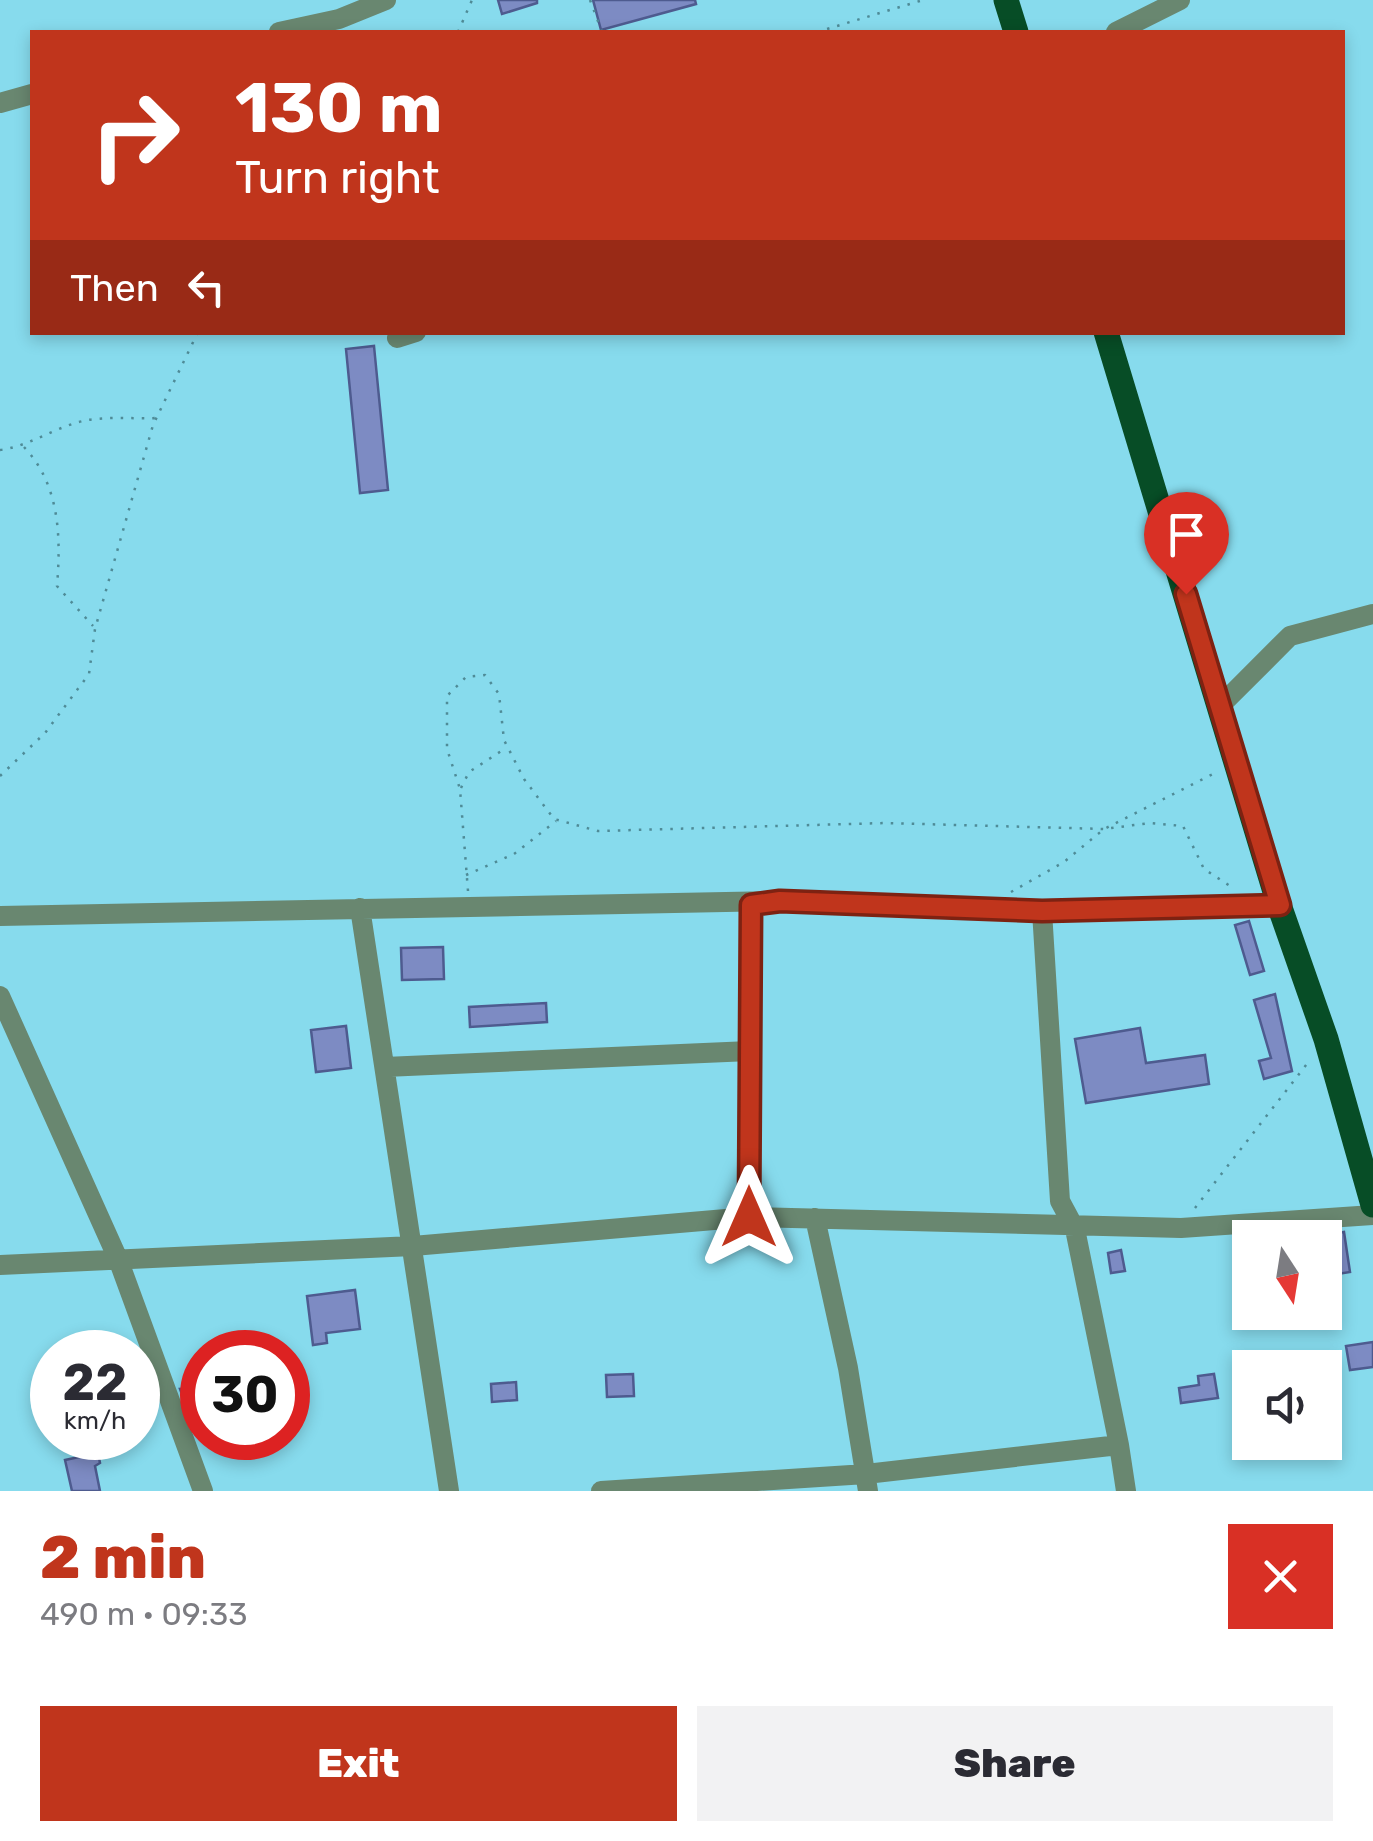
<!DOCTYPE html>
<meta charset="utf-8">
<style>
body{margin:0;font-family:Rubik,sans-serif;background:#f2f2f3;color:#2b2b33;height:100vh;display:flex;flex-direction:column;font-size:38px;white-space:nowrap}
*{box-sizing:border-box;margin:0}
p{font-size:32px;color:#7c7c81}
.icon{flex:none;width:55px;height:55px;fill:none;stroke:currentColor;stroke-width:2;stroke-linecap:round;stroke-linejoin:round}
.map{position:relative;height:1491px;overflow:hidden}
.sheet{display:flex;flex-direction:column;background:#fff;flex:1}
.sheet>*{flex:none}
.guide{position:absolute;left:30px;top:30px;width:1315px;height:305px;border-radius:0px;box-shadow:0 5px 15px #0003;background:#c0351c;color:#fff;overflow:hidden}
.needle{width:65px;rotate:168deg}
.buttons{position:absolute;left:1232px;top:1220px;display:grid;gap:20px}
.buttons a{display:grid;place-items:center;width:110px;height:110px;border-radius:0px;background:#fff;box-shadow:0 5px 15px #0003;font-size:50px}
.speed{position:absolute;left:30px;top:1330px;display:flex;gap:20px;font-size:50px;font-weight:700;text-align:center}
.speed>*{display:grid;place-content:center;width:130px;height:130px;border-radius:50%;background:#fff;box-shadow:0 5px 15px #0003;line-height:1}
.speed small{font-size:25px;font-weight:400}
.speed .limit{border:15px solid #d22;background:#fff;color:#111}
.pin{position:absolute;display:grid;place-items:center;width:85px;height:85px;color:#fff;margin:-102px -42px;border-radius:50% 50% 50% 0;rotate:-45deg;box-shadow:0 0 10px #0007}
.pin .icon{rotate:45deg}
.me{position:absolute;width:110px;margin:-55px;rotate:0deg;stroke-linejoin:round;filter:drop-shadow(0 0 8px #0008)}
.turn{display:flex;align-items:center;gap:35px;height:210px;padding:0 40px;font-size:45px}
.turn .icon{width:130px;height:130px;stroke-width:2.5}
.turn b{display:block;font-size:70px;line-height:85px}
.then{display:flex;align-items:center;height:95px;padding:0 40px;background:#0003;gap:20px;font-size:38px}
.round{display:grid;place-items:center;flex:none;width:105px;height:105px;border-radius:0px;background:#f2f2f3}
.head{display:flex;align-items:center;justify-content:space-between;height:170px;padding:0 40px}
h1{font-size:60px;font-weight:800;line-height:75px;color:#c0351c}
.action{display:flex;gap:20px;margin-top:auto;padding:20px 40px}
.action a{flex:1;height:115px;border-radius:0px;background:#c0351c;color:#fff;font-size:40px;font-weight:800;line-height:115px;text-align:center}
.action a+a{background:#f2f2f3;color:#2b2b33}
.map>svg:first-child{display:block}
.building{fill:#7d8bc3;stroke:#4e5b8f;stroke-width:2.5}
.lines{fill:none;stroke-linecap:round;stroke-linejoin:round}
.path{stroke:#4f8b97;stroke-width:2.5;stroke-dasharray:2.5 8;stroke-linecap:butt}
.minor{stroke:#698770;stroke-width:20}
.major{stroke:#074d26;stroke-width:25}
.route-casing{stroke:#7d2212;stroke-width:25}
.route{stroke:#c0351c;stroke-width:18}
</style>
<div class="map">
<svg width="1373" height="1491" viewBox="0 0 1373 1491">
<rect width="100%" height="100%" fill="#87dbed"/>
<path class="building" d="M498,0H537V3L502,14Z
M593,0H695L696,4L601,30Z
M374,346L388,490L360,493L346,349Z
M1249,921L1264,971L1250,975L1235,925Z
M443,947L444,979L402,980L401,948Z
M1275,994L1292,1071L1264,1079L1259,1061L1271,1058L1254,1000Z
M546,1003L547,1022L470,1027L469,1007Z
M346,1026L351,1068L316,1072L311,1030Z
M1140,1028L1146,1063L1205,1055L1209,1084L1086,1103L1075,1039Z
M1344,1232L1350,1272L1325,1276V1235Z
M1121,1250L1125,1271L1111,1273L1108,1253Z
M355,1290L360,1329L326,1333L327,1343L313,1345L307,1296Z
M1373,1342V1367L1350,1370L1346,1346Z
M633,1374L634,1396L607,1397L606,1375Z
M1214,1374L1218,1398L1181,1403L1179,1388L1199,1385L1198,1376Z
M516,1382L517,1400L492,1402L491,1384Z
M202,1388V1407L187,1408L180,1389Z
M1250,1442H1306V1450L1252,1458Z
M98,1453L100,1463L95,1466L100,1491H72L65,1460Z"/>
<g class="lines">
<path class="path" d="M590,0L602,32
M458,32L472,0
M817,32L923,0
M24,447C60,485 61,537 57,586L93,626
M0,450C30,446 53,428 83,421C106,416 133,419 156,418
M0,776L45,733L89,674L95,629L153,425L198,332
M461,788L469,772L506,748
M466,875L514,854L556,821
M468,891L460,789L447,749V696L466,677L485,675L499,694L504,740L524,779L554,819L598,831L885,823L1104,829L1150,823L1183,826L1204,869L1230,886
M1011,892L1064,862L1104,829L1215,773
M1195,1208L1310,1060"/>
<path class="minor" d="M279,32L339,19L386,0
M1116,32L1180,0
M0,103L32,94
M397,338L416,332
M1220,706L1290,636L1373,614
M360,908L449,1491
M1042,911L1060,1201L1075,1229L1119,1445
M0,916L780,901L1042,911L1279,905
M0,996L118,1259L203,1491
M385,1067L750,1051
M749,1217L751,905
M815,1218L848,1368L868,1491
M0,1265L413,1246L749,1217L1181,1228L1373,1215
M601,1491L866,1474L1119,1445L1126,1491"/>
<path class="major" d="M1006,0L1016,32
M1106,332L1279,905L1326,1039L1373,1205"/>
</g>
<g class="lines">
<g class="route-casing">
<path id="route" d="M749,1217L751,905L780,901L1042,911L1280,905L1186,594"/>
</g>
<use href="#route" class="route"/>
</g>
</svg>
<div class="buttons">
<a><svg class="needle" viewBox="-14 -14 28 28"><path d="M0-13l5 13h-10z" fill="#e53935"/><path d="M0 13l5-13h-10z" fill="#7c7c81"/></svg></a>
<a><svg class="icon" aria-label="sound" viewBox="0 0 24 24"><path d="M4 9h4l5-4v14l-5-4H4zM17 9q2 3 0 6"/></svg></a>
</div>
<div class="speed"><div>22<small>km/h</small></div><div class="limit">30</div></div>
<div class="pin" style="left:1186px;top:594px;background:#d93025"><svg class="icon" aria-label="arrive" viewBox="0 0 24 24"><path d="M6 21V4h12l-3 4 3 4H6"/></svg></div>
<svg class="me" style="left:749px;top:1217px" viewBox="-20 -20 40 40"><path d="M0-17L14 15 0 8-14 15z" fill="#c0351c" stroke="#fff" stroke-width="4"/></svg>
<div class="guide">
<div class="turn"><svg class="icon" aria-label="right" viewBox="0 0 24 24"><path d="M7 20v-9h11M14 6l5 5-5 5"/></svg><div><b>130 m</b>Turn right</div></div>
<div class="then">Then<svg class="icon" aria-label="left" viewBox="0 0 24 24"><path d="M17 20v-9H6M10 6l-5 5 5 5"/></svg></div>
</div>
</div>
<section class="sheet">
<div class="head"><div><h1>2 min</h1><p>490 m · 09:33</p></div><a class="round" style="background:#d93025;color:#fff"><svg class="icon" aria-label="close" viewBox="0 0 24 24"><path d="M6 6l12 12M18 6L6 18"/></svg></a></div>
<div class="action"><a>Exit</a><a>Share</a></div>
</section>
